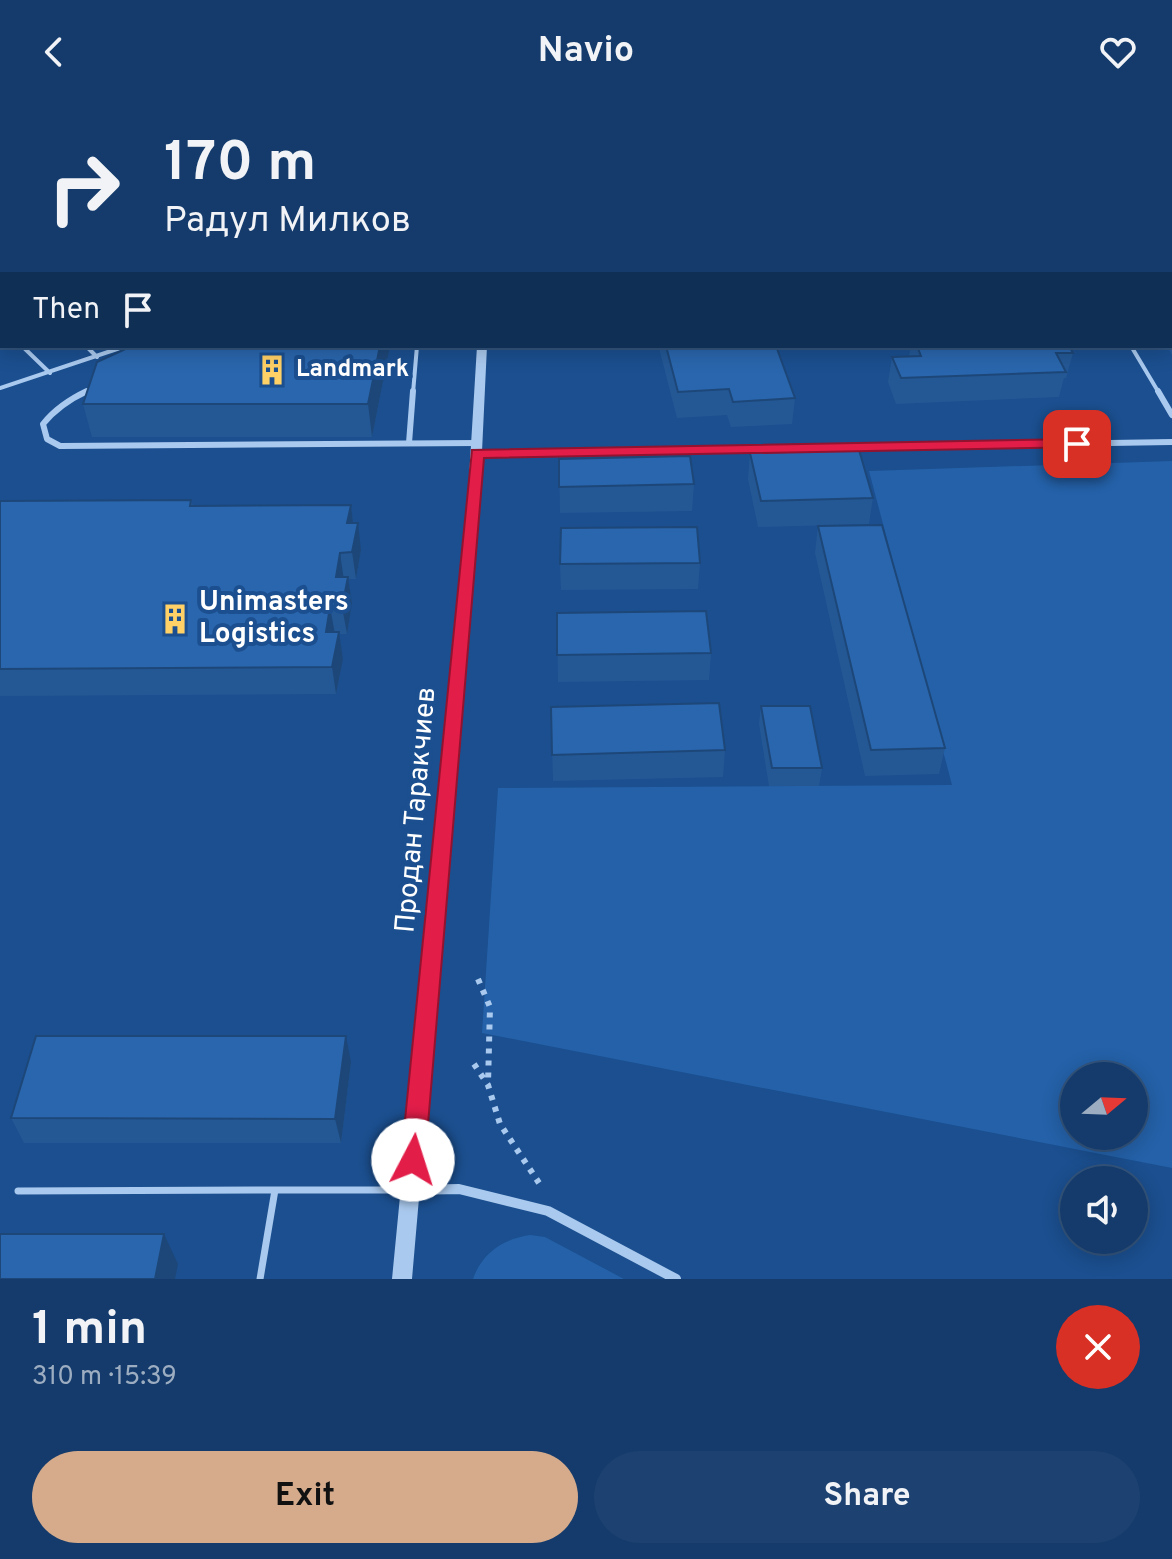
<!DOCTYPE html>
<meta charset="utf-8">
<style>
body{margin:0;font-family:Overpass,sans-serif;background:#1d4271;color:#f1f3f6;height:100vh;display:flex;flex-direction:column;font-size:30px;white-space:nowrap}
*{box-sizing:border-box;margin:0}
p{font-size:26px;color:#9dadc1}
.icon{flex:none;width:44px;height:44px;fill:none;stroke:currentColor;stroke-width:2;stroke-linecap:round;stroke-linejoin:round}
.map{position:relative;height:1175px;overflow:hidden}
.panel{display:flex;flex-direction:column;background:#143b6b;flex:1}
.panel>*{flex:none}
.hud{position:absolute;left:0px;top:0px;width:1172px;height:244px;box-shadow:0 4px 20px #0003,0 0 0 2px #33557e;background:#143b6b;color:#f1f3f6;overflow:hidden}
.needle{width:52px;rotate:71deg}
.tools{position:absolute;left:1060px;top:958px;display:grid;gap:16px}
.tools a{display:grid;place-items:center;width:88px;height:88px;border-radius:50%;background:#143b6b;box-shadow:0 4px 20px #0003,0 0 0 2px #33557e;font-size:40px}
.pin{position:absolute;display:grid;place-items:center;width:68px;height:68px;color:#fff;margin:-34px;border-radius:16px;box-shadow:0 4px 12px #0006}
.me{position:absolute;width:88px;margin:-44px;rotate:5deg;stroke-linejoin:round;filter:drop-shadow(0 0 6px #0008)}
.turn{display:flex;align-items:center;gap:28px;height:168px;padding:0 32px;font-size:36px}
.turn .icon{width:104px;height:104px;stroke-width:2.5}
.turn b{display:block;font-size:56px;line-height:68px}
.then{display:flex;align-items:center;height:76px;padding:0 32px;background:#0003;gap:16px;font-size:30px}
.round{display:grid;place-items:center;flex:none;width:84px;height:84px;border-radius:42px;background:#1d4271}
.head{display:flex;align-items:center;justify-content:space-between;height:136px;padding:0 32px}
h1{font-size:48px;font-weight:700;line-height:60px}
.button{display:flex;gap:16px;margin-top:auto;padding:16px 32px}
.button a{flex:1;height:92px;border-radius:48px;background:#d6ab8b;color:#111;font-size:32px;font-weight:700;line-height:92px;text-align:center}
.button a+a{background:#1d4271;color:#f1f3f6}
header{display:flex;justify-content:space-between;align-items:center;height:104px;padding:0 32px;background:#143b6b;font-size:36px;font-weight:700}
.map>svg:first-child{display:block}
.green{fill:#2461a8;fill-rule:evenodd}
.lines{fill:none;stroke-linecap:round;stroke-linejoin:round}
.path{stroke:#a9c9ee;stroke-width:6;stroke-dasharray:5 7;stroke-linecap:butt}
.service-far2{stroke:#a9c9ee;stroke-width:4}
.service-far1{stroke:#a9c9ee;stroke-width:6}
.service{stroke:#a9c9ee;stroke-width:7}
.minor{stroke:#a9c9ee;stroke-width:10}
.tertiary{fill:#a9c9ee;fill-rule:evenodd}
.wall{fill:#245895}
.shaded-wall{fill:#1d4779}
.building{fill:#2a66ad;stroke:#1d4779;stroke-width:2}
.route{fill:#e11d48;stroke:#92132f;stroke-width:2}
.labels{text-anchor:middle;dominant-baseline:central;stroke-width:8;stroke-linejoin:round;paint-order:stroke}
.far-poi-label{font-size:24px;font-weight:bold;fill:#fff;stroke:#1b4f8f;text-anchor:start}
.poi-label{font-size:28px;font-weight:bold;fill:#fff;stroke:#1b4f8f;text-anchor:start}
.street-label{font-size:28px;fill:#fff;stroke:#1b4f8f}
</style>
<header><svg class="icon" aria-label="back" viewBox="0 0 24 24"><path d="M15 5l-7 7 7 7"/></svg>Navio<svg class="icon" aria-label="heart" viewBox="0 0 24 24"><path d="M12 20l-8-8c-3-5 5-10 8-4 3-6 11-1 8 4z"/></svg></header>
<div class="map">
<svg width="1172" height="1175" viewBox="0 0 1172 1175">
<rect width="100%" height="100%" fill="#1b4f8f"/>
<path class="green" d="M1172,357V1064L482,929L498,684L952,681L869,367ZM1074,972H1134V1032H1074Z
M530,1131L545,1133L624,1175H473C482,1149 503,1135 530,1131Z"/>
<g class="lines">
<path class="path" d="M478,875L490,903L488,980
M474,960L488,981L500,1020L539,1079"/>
<path class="service-far2" d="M22,242L50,269
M86,242L97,253
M1131,242L1159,289
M0,284L126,242
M83,289L93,285
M413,289L417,242"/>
<path class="service-far1" d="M87,287C70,295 55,305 43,320L47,335L60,342L478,339
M1158,287L1172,311
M409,339L413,287
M477,349L1172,338"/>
<path class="service" d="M18,1087L275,1086
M260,1175L275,1086H407"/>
<path class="minor" d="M410,1086L459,1085L548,1107L676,1175"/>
<path class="tertiary" d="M490,0H498V2H490Z
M477,242H487L480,390L412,1175H392L468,390Z"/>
</g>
<path class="wall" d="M346,0H455V2H346Z
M742,0H797V2H743Z
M1170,63H1172V251L1167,242H1170Z
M390,242L372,333H92L83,300Z
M660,242H776L795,294L792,320L731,323L727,311L677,314L660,248Z
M911,242H1069L1073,249L1066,274H1064L1059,293L896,300L888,278L892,253L909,252Z
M750,349L873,394L869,420L758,423L748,375Z
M559,355L694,380L692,407L560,409Z
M191,396L193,402L351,401L353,419L361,446L356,475H348L352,499L347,530H339L343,555L336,590L0,592V397Z
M818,422L945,644L939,670L865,672L815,449Z
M700,459L698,485L561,486L560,460Z
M557,509L711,549L709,576L558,578Z
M761,602L822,664L819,682H769L759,620Z
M551,603L725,646L723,673L553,677Z
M351,958L341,1039H24L11,1014Z"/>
<path class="shaded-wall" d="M380,242H390L372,333L368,300Z
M351,401L354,427L347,419Z
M358,419L361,446L356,475L352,448Z
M340,449L344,476L336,473Z
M348,473L352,499L347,530L342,503Z
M330,503L335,530L326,528Z
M339,528L343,555L336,590L332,563Z
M346,932L351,958L341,1039L335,1015Z
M164,1130L178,1160L175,1175H155Z"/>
<path class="building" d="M873,1V2H835Z
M1170,63H1172V84H1170Z
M1170,103H1172V137H1170Z
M1170,149H1172V213L1170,210Z
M132,242H380L368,300H83L97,258Z
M666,242H776L795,294L733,298L729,285L678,288Z
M917,242H1069L1073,249H1056L1066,268L901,274L892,253L921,252Z
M859,346L873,394L761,397L750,349Z
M690,352L694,380L559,383V355Z
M191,396L190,402L351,401L347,419H358L352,448L340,449L336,473H348L342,503H330L326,528H339L332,563L0,565V397Z
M882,421L945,644L871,646L818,422Z
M697,423L700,459L560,460L561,424Z
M706,507L711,549L557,551V509Z
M719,599L725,646L552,651L551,603Z
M761,602H810L822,664H772Z
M36,932H346L335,1015L11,1014Z
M0,1130H164L155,1175H0Z"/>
<path class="route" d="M1077,335L1083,336V343L484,354L425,1056L421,1064L413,1067L405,1064L401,1056L472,346Z"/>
<defs>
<g id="building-bare" transform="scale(2.4)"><path d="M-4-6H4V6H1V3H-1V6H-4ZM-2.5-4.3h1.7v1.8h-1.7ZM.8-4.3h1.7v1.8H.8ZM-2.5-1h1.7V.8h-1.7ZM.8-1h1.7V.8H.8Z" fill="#ffd166" stroke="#1b4f8f" stroke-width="2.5" paint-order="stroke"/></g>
</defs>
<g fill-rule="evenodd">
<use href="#building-bare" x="272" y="266"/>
<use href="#building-bare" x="175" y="515"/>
</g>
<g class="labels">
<g class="far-poi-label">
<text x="296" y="266">Landmark</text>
</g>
<g class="poi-label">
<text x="199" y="499">Unimasters<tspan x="199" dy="32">Logistics</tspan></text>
</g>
<g class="street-label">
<text transform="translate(417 706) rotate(-85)">Продан Таракчиев</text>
</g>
</g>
</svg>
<div class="tools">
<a><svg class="needle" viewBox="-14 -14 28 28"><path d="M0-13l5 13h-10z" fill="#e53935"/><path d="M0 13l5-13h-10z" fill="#9dadc1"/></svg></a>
<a><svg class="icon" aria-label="sound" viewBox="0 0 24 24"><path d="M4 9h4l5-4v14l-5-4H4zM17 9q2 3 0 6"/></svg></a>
</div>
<div class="pin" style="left:1077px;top:340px;background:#d93025"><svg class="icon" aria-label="arrive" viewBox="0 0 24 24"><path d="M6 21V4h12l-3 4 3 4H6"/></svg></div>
<svg class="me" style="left:413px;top:1056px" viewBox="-20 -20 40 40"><circle r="19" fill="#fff"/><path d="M0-13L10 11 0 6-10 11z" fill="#e11d48"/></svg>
<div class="hud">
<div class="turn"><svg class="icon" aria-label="right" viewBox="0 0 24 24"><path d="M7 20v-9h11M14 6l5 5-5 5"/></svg><div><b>170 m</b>Радул Милков</div></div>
<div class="then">Then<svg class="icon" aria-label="arrive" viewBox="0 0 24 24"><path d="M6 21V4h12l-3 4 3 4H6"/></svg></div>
</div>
</div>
<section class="panel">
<div class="head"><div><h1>1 min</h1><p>310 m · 15:39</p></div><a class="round" style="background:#d93025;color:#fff"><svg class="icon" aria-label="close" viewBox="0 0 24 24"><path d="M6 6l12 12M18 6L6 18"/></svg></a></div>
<div class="button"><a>Exit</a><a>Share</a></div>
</section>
